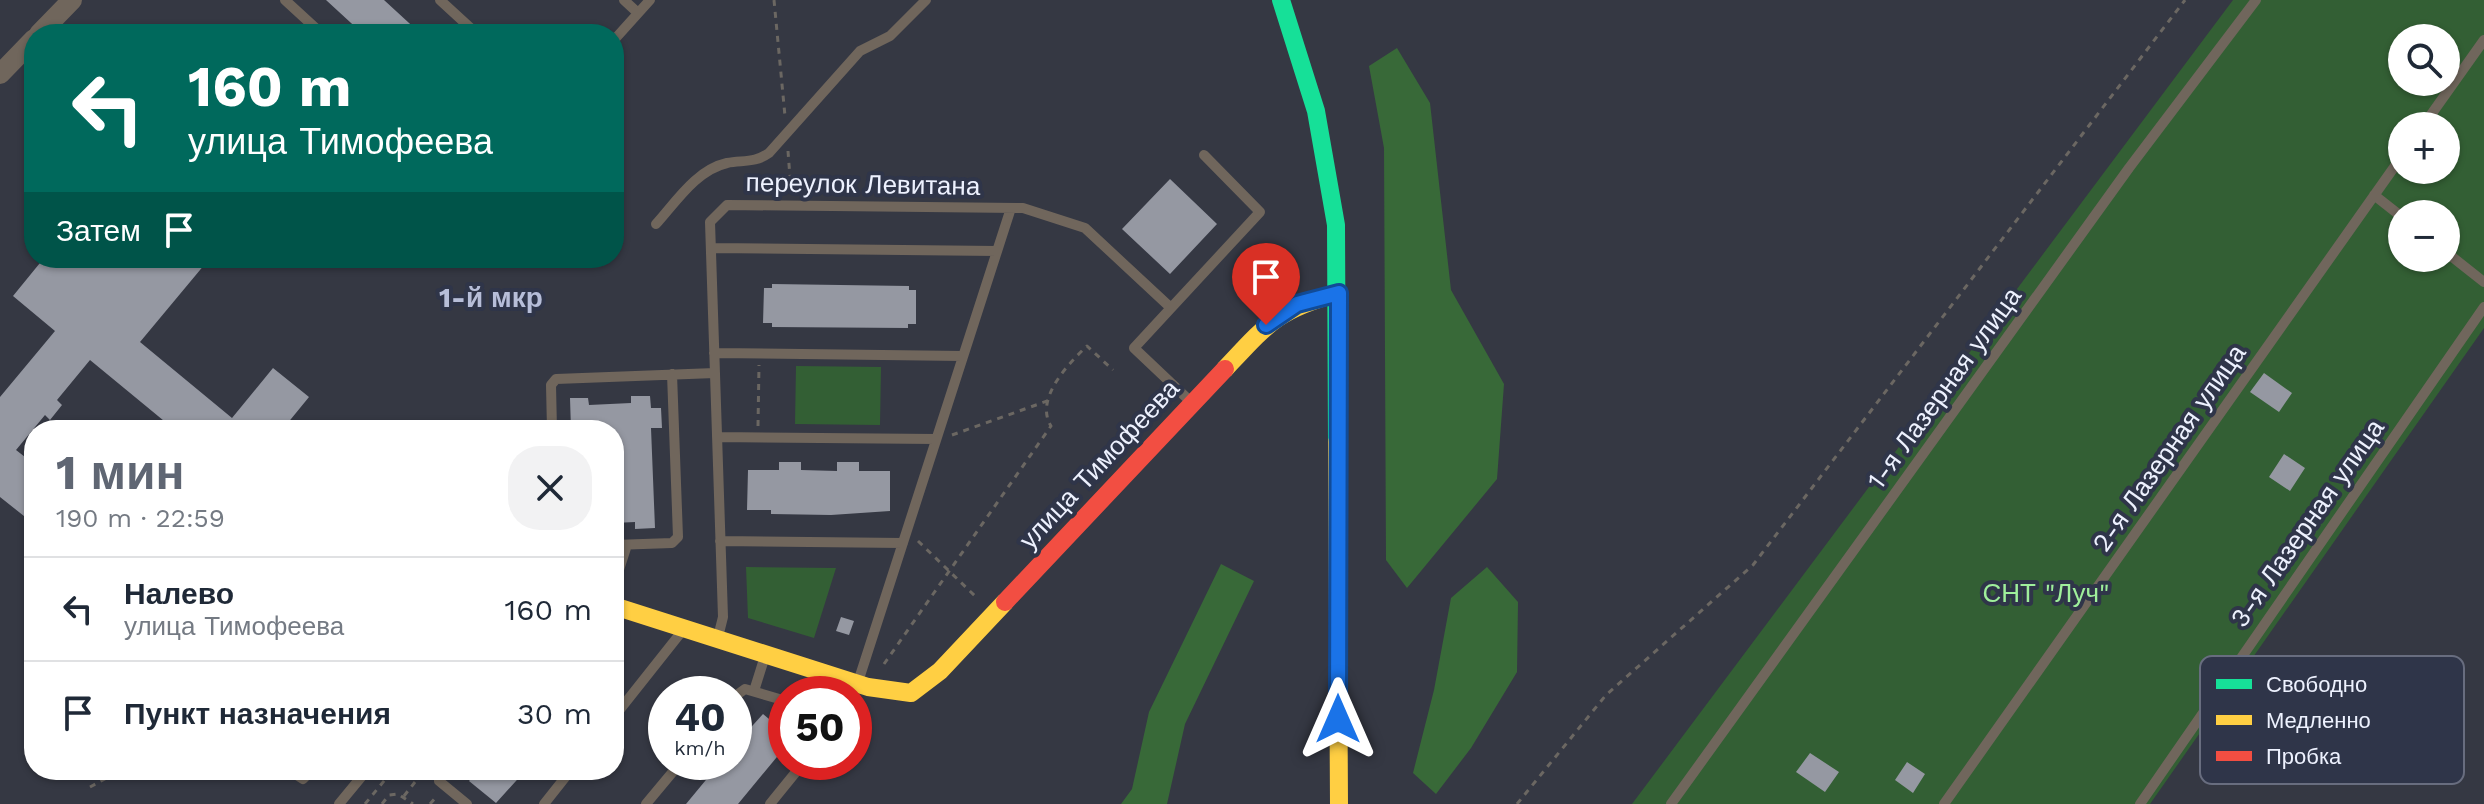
<!DOCTYPE html>
<html lang="ru">
<meta charset="utf-8">
<style>
body{margin:0;font-family:"Work Sans",sans-serif;background:#f2f2f3;color:#1f2937;height:100vh;display:flex;flex-direction:column;font-size:30px;white-space:nowrap}
*{box-sizing:border-box;margin:0}
p{font-size:26px;color:#747a83}
.icon{flex:none;width:44px;height:44px;fill:none;stroke:currentColor;stroke-width:2;stroke-linecap:round;stroke-linejoin:round}
.map{position:relative;flex:1;overflow:hidden}
.panel{position:absolute;left:24px;top:420px;width:600px;height:360px;display:flex;flex-direction:column;background:#fff;border-radius:32px;box-shadow:0 2px 6px #0004}
.panel>*{flex:none}
.banner{position:absolute;left:24px;top:24px;width:600px;height:244px;border-radius:32px;box-shadow:0 2px 6px #0004;background:#00695c;color:#fff;overflow:hidden}
.tools{position:absolute;left:2388px;top:24px;display:grid;gap:16px}
.tools a{display:grid;place-items:center;width:72px;height:72px;border-radius:50%;background:#fff;box-shadow:0 2px 6px #0004;font-size:40px}
.speed{position:absolute;left:648px;top:676px;display:flex;gap:16px;font-size:40px;font-weight:700;text-align:center}
.speed>*{display:grid;place-content:center;width:104px;height:104px;border-radius:50%;background:#fff;box-shadow:0 2px 6px #0004;line-height:1}
.speed small{font-size:20px;font-weight:400}
.speed .limit{border:12px solid #d22;background:#fff;color:#111}
.pin{position:absolute;display:grid;place-items:center;width:68px;height:68px;color:#fff;margin:-82px -34px;border-radius:50% 50% 50% 0;rotate:-45deg;box-shadow:0 0 8px #0007}
.pin .icon{rotate:45deg}
.me{position:absolute;width:88px;margin:-44px;rotate:0deg;stroke-linejoin:round;filter:drop-shadow(0 0 6px #0008)}
.turn{display:flex;align-items:center;gap:28px;height:168px;padding:0 32px;font-size:36px}
.turn .icon{width:104px;height:104px;stroke-width:2.5}
.turn b{display:block;font-size:56px;line-height:68px}
.then{display:flex;align-items:center;height:76px;padding:0 32px;background:#0003;gap:16px;font-size:30px}
.round{display:grid;place-items:center;flex:none;width:84px;height:84px;border-radius:32px;background:#f2f2f3}
.head{display:flex;align-items:center;justify-content:space-between;height:136px;padding:0 32px}
h1{font-size:48px;font-weight:700;line-height:60px;color:#5f6673}
ul{padding:0;list-style:none}
li{display:flex;align-items:center;gap:24px;height:104px;padding:0 32px;border-top:2px solid #e0e1e3}
li div{flex:1}
li b{display:block;font-size:30px}
li em{font-style:normal}
.map>svg:first-child{display:block}
.green{fill:#335f34;fill-rule:evenodd}
.forest{fill:#386938}
.building{fill:#9598a2}
.lines{fill:none;stroke-linecap:round;stroke-linejoin:round}
.path{stroke:#6b6762;stroke-width:3;stroke-dasharray:6 6;stroke-linecap:butt}
.lane{stroke:#70665c;stroke-width:10}
.street{stroke:#70665c;stroke-width:20}
.fast{stroke:#16e098;stroke-width:18}
.slow{stroke:#ffcf43;stroke-width:18}
.jam{stroke:#f24e42;stroke-width:18}
.route-casing{stroke:#114b97;stroke-width:20}
.route{stroke:#1a73e8;stroke-width:14}
.labels{text-anchor:middle;dominant-baseline:central;stroke-width:8;stroke-linejoin:round;paint-order:stroke}
.street-label{font-size:26px;fill:#edf1fe;stroke:#2f3549}
.park-label{font-size:26px;fill:#9fef9b;stroke:#2f3549}
.neighbourhood-label{font-size:28px;font-weight:bold;fill:#b7bed8;stroke:#2f3549}
.key{fill:#2f3549;stroke:#686d7f;stroke-width:2}
.key-label{font-size:22px;fill:#edf1fe}
</style>
<div class="map">
<svg width="2484" height="804" viewBox="0 0 2484 804">
<rect width="100%" height="100%" fill="#353843"/>
<path class="green" d="M2233,0H2484V328L2150,804H1632ZM2402,38H2446V82H2402ZM2402,126H2446V170H2402ZM2402,214H2446V258H2402Z
M796,366L881,367L880,425L795,424Z
M746,567L836,568L814,638L748,618Z"/>
<path class="forest" d="M1397,48L1430,103L1451,290L1504,384L1497,479L1407,588L1386,560L1384,148L1369,66Z
M1221,564L1254,581L1185,724L1167,804H1121L1132,789L1149,712Z
M1487,567L1518,602L1517,672L1471,748L1436,794L1413,773L1434,690L1451,598Z"/>
<path class="building" d="M326,0H384L421,34H363Z
M1170,179L1217,224L1170,274L1122,229Z
M44,258H198L205,264L140,342L232,418L273,368L309,397L282,430H175L90,360L57,400L62,405L50,420L45,415L16,450L34,464V524L0,497V397L55,331L13,296Z
M772,284L909,286V290H916V324H908V328L772,327V323H763L764,288H772Z
M2264,373L2292,393L2279,412L2250,392Z
M631,396H650L651,408H661L662,428H651L655,528L635,529V522L614,523V430H571L570,398H588L589,405L631,403Z
M2284,454L2305,468L2290,491L2269,477Z
M779,462H801V470L837,471V462H859V471H890V511L831,515L771,514V510H747L748,470H779Z
M841,617L854,621L849,635L836,631Z
M763,714L786,733V746L738,804H686L715,769L724,762H734V746Z
M1810,753L1839,772L1825,792L1796,772Z
M1907,762L1925,774L1913,793L1895,780Z
M478,770H526L496,803L469,781Z"/>
<g class="lines">
<path class="path" d="M774,0L785,116
M788,151L791,191
M758,426L759,365
M952,435L1050,400
M918,541L976,597
M884,664L1051,426C1034,399 1069,363 1087,346L1113,370
M90,787L121,770
M404,796L415,782
M365,804L393,770
M382,804L389,795L398,794L413,804
M430,804L438,795
M1517,804L1606,695L1753,565L2185,0"/>
<path class="lane" d="M285,0L322,34
M440,0L477,34
M624,0L638,13
M614,40L650,0
M2423,126L2484,40
M2374,195L2402,217
M656,224C676,202 696,170 727,163C743,160 755,163 769,153L860,51L890,36L926,0
M711,248L997,251
M2446,252L2484,282
M1171,308L1260,212L1204,155
M714,353L963,356
M552,430L551,385L556,379L715,373
M717,437L936,439
M720,541L903,543
M614,545L672,543L678,537L672,374
M614,585L627,545
M718,637L723,617L710,222L727,205L1023,208L1085,228L1171,308L1134,348L1190,401
M858,682L1011,208
M754,691L765,656
M734,697L745,689L786,701
M614,717L683,630
M289,770L303,779L312,770
M442,770L439,781L467,804
M339,804L367,770
M544,804L571,770
M646,804L681,762
M770,804L804,762
M1671,804L2129,168L2256,0
M1944,804L2402,156
M2140,804L2484,307"/>
<path class="street" d="M39,34L72,0
M0,74L34,39"/>
<path class="fast" d="M1281,0L1316,111L1336,225L1337,442"/>
<path class="slow" d="M1225,369C1267,324 1278,309 1339,293
M1337,442L1339,804
M614,606L868,687L911,693L940,671L1005,602"/>
<path class="jam" d="M1005,602L1225,369"/>
</g>
<g class="lines">
<g class="route-casing">
<path id="route" d="M1266,325L1297,304L1339,293L1338,719"/>
</g>
<use href="#route" class="route"/>
</g>
<g class="labels">
<g class="street-label">
<text transform="translate(863 184) rotate(1)">переулок Левитана</text>
<text transform="translate(1944 388) rotate(-54)">1-я Лазерная улица</text>
<text transform="translate(2169 448) rotate(-55)">2-я Лазерная улица</text>
<text transform="translate(1099 464) rotate(-47)">улица Тимофеева</text>
<text transform="translate(2307 523) rotate(-55)">3-я Лазерная улица</text>
</g>
<g class="park-label">
<text x="2046" y="593">СНТ "Луч"</text>
</g>
<g class="neighbourhood-label">
<text x="491" y="297">1-й мкр</text>
</g>
</g>
<rect x="2200" y="656" width="264" height="128" rx="12" class="key"/>
<rect x="2216" y="679" width="36" height="10" fill="#16e098"/>
<rect x="2216" y="715" width="36" height="10" fill="#ffcf43"/>
<rect x="2216" y="751" width="36" height="10" fill="#f24e42"/>
<g class="key-label">
<text x="2266" y="692">Свободно</text>
<text x="2266" y="728">Медленно</text>
<text x="2266" y="764">Пробка</text>
</g>
</svg>
<div class="tools">
<a><svg class="icon" aria-label="search" viewBox="0 0 24 24"><circle cx="10" cy="10" r="6"/><path d="M15 15l6 6"/></svg></a>
<a>+</a>
<a>−</a>
</div>
<div class="speed"><div>40<small>km/h</small></div><div class="limit">50</div></div>
<div class="pin" style="left:1266px;top:325px;background:#d93025"><svg class="icon" aria-label="arrive" viewBox="0 0 24 24"><path d="M6 21V4h12l-3 4 3 4H6"/></svg></div>
<svg class="me" style="left:1338px;top:719px" viewBox="-20 -20 40 40"><path d="M0-17L14 15 0 8-14 15z" fill="#1a73e8" stroke="#fff" stroke-width="4"/></svg>
<div class="banner">
<div class="turn"><svg class="icon" aria-label="left" viewBox="0 0 24 24"><path d="M17 20v-9H6M10 6l-5 5 5 5"/></svg><div><b>160 m</b>улица Тимофеева</div></div>
<div class="then">Затем<svg class="icon" aria-label="arrive" viewBox="0 0 24 24"><path d="M6 21V4h12l-3 4 3 4H6"/></svg></div>
</div>
<section class="panel">
<div class="head"><div><h1>1 мин</h1><p>190 m · 22:59</p></div><a class="round"><svg class="icon" aria-label="close" viewBox="0 0 24 24"><path d="M6 6l12 12M18 6L6 18"/></svg></a></div>
<ul>
<li><svg class="icon" aria-label="left" viewBox="0 0 24 24"><path d="M17 20v-9H6M10 6l-5 5 5 5"/></svg><div><b>Налево</b><p>улица Тимофеева</p></div><em>160 m</em></li>
<li><svg class="icon" aria-label="arrive" viewBox="0 0 24 24"><path d="M6 21V4h12l-3 4 3 4H6"/></svg><div><b>Пункт назначения</b></div><em>30 m</em></li>
</ul>
</section>
</div>
